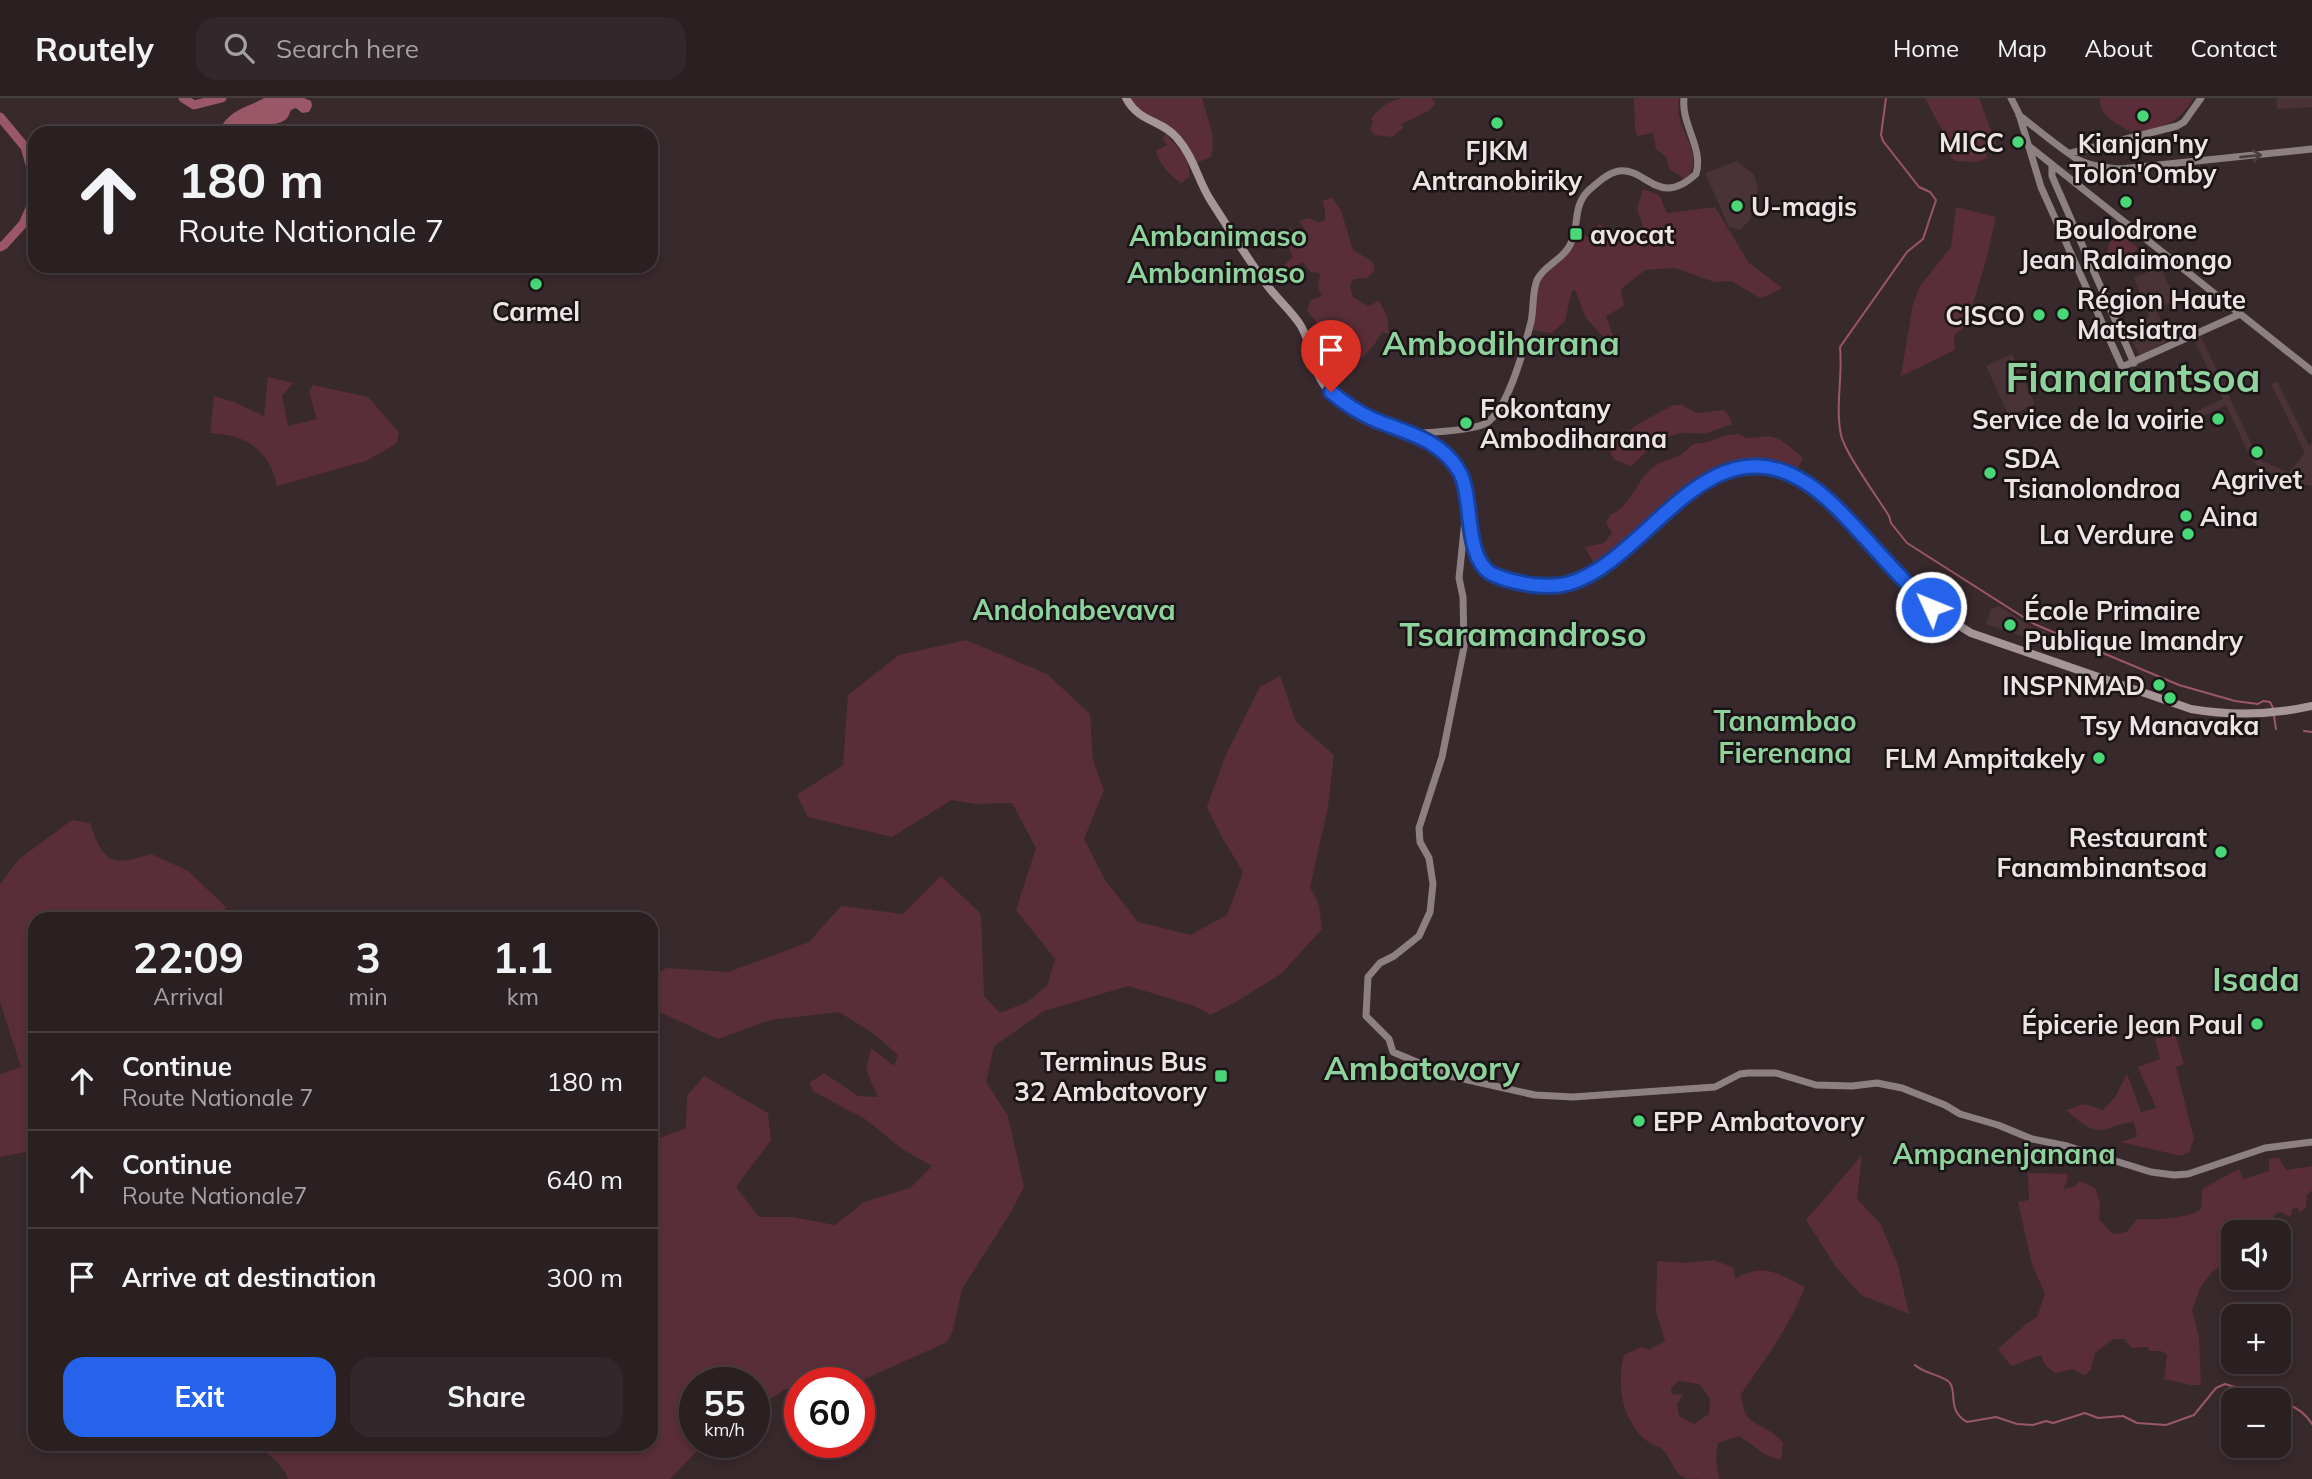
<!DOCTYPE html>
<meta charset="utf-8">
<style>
body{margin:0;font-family:Mulish,sans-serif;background:#32272a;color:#f1f3f6;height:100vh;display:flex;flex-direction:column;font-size:26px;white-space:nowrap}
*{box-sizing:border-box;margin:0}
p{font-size:23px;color:#a5a2a5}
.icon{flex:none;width:38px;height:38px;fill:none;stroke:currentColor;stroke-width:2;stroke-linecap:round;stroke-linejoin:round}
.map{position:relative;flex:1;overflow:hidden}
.panel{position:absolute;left:28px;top:814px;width:630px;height:539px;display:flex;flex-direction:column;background:#2a1f21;border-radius:21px;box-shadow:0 4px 10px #0003,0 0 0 2px #463d3f}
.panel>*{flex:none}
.guide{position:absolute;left:28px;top:28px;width:630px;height:147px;border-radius:21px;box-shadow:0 4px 10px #0003,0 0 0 2px #463d3f;background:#2a1f21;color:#f1f3f6;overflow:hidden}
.buttons{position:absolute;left:2221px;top:1122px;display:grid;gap:14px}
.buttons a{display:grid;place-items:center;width:70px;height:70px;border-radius:14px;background:#2a1f21;box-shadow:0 4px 10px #0003,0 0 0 2px #463d3f;font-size:35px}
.speed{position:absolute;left:679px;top:1269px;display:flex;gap:14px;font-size:35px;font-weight:700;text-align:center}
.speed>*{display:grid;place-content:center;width:91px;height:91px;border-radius:50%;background:#2a1f21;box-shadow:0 4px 10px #0003,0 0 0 2px #463d3f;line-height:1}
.speed small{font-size:18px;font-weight:400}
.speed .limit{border:10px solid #d22;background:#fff;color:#111}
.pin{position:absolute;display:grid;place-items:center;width:60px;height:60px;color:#fff;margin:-72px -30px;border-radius:50% 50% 50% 0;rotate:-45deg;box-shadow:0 0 7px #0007}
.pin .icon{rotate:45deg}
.me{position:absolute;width:77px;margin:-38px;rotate:314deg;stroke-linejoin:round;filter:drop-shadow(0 0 5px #0008)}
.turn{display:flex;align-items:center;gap:24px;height:147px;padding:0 35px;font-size:32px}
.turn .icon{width:91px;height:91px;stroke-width:2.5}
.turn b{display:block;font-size:49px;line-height:60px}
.eta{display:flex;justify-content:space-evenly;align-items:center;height:119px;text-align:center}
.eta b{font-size:42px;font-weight:700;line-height:49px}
.button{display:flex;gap:14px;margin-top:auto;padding:14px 35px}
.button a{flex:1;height:80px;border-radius:21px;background:#2563eb;color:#fff;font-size:28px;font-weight:700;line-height:80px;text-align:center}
.button a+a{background:#32272a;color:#f1f3f6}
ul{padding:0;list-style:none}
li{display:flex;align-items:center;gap:21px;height:98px;padding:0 35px;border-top:2px solid #463d3f}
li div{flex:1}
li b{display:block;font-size:26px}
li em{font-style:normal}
header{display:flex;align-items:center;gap:42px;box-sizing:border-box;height:98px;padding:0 35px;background:#2a1f21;border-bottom:2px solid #463d3f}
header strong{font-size:33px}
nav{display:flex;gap:38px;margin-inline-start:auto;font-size:24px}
.search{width:490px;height:63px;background:#32272a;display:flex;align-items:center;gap:18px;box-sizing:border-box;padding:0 24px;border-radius:21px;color:#a5a2a5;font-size:26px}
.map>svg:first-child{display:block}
.built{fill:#493337}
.green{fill:#592e38;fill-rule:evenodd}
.water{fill:#9a5767}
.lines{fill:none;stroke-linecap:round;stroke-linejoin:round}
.stream{stroke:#9a5767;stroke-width:2}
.river{stroke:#9a5767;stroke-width:9}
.secondary{stroke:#8d8082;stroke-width:7}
.primary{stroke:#a79699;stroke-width:8}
.oneway{stroke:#493f41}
.route-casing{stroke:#184099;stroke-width:18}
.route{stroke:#2563eb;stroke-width:12}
.poi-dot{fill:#49d778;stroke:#1b1415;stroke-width:2.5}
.labels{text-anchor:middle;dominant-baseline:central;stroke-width:5;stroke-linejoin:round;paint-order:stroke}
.poi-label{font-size:26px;font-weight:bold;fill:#eee4e6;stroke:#1b1415;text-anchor:end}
.neighbourhood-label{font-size:28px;font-weight:bold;fill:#8fd29e;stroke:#1b1415}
.district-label{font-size:33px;font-weight:bold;fill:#8fd29e;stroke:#1b1415}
.town-label{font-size:40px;font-weight:bold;fill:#8fd29e;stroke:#1b1415}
</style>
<header>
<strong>Routely</strong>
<div class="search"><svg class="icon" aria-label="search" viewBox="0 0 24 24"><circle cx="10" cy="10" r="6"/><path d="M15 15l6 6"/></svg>Search here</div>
<nav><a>Home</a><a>Map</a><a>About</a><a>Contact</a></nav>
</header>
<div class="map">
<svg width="2312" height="1381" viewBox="0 0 2312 1381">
<rect width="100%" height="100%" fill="#38292c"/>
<path class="built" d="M2277,0H2312V9L2277,11Z
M1737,63L1754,77L1758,91L1750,122L1740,132L1729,129L1705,75Z
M2160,168L2170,190L2172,189L2178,201L2156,212L2171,242L2139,257L2126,230L2149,218L2134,180Z
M2201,239L2253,349L2262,363L2288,374L2293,370L2305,355L2271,286L2277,283L2309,348L2312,345V389L2309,387H2300L2258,369L2248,354L2226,307L2179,330L2176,323L2223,301L2194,242Z
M2012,256L2035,306L2009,318L1986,268Z
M1999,508L2032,529L2047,534L2042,545L1986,526L1991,511Z"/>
<path class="green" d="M1127,0H1202C1207,20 1217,38 1211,59L1196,65L1183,43L1144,20Z
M1402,0H1432L1435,6L1429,13L1401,26L1403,30L1392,39L1374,37L1370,31L1373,24L1371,21C1380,9 1387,4 1402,0Z
M1634,0H1679C1679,5 1678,12 1679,17C1683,39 1705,62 1685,81L1669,71L1666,59L1656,51L1653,35L1637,38L1635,31Z
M1925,0H1979L1996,46L1985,48L1987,60L1977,64L1955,63L1949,57L1944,36Z
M2100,0H2192L2194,1C2173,29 2166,28 2134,35C2119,27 2098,19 2100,0Z
M1166,36L1187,60L1190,79L1181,85C1168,76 1161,68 1156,53L1167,47L1162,40Z
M1643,91L1659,97L1667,115L1715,109L1749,165L1782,190L1771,196L1760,200L1731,183L1714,184L1675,170L1645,172L1621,191L1624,208L1606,218L1613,238L1607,243L1586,220L1575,192H1572L1565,223L1552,235L1532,232C1534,219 1533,192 1539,182C1551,163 1570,157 1578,134L1591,140L1599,126L1622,139L1636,136L1643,128L1637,111Z
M1332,100L1341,112L1353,152L1372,163L1375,172L1367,180L1354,181L1350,188L1353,199L1368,208L1379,203L1387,218L1389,234L1387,236L1382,234C1375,247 1367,257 1355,264L1343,259L1338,231L1325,224L1318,227L1307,212L1311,202L1322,198L1318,189L1320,175L1311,174L1302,164L1289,172L1283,168L1293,159L1285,142L1289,137V129L1301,139L1306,133L1299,123L1309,120L1317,124L1325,123V112L1322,103Z
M1956,109L1996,119L1986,163L1966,228L1954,237L1955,252L1901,278L1913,206L1920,188L1951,149Z
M2118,134L2138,150L2127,162L2129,166L2119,170L2104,157L2109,151L2108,147Z
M268,279L293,285L282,298L288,328L317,321L309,294L313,287L368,299L399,334L397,345L366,363L277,388C270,352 245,336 210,335L214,298L234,304L264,318Z
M1674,307H1682L1697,315L1723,312L1729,317L1732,327C1721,328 1715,334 1705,335C1696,337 1686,333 1677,336C1658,340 1645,356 1631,368L1615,362L1610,355L1615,342L1643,323Z
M1739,336C1751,345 1760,336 1773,339C1784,342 1795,353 1803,360L1797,373C1780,367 1758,362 1739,366C1684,379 1642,427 1600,463L1593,464L1585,449L1604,445L1612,435L1606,425L1611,416C1631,409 1635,385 1650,372C1658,364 1669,362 1679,358C1685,355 1687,351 1692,347C1697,344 1702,346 1707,344C1719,340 1726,336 1739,336Z
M966,542L1047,576L1090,616L1093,662L1104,692L1084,741L1105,782L1138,824L1190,837L1227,817L1243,774L1223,741L1207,709L1225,659L1260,589L1280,578L1296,624L1334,657L1328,709L1310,789L1319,807L1322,831L1282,875L1234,905L1210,917L1195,908L1128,888L1044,913L994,948L986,984L1008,1018L1024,1089L1011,1114L962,1191L953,1232L947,1244L863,1282L840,1284H800V1290L785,1291L754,1312V1284H695V1344H706L670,1381H288C284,1367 268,1357 258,1346H651V1043L686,1030L687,998L704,978L768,1015L771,1042L736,1089L759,1119H792L835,1127L864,1104L910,1090L932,1068L902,1051L865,1021L814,994L809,985L824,975L858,998L878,999L866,972L871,950L894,968L898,957L874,936L839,914L770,922L718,941L653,911L651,879L666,870L728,874L809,844L841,808L903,816L941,778L981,816L984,898L1000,915L1027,904L1047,888L1055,861L1016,812L1036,750L1012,705L975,706L952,702L892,739L808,719L797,697L843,667L848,597L899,557Z
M72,722L90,725C104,765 110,769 151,756L188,773L226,809L218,821H35V1052L0,1059V976L21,969L0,904V786L19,761Z
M2175,936L2184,966L2176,969L2194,1041L2189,1054L2182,1058L2120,1044L2137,1039L2134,1024C2123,1025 2116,1028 2106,1031C2089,1035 2078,1022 2066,1012L2085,1006L2103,1012L2115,999L2127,976L2141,1014L2156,1010L2138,969L2160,961L2155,941Z
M1862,1057L1857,1101L1880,1125L1898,1167L1909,1216L1861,1197L1836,1169L1806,1122Z
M2279,1060L2286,1072L2312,1068V1092L2307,1097L2306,1110L2299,1115L2298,1110L2292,1111L2291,1119L2280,1114L2276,1115L2274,1119C2282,1130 2294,1131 2292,1147L2279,1136L2278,1134H2266L2263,1132L2256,1134H2233V1163L2213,1173L2201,1188L2192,1212L2199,1240L2201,1287H2190L2164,1281L2167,1257L2161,1253H2150L2147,1249L2132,1250L2124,1241H2113L2095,1255L2091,1271L2085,1278L2073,1271L2055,1275L2045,1267L2041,1257L2011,1268L1998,1251L2025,1227L2037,1219L2045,1196L2032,1166L2018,1104L2029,1102L2028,1075L2067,1076V1083L2063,1091L2076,1088L2079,1083L2095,1090L2100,1104L2099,1121L2113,1136L2127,1134L2137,1121C2153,1122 2188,1121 2201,1111L2202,1091L2239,1071L2243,1081L2269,1073V1061Z
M1714,1162L1734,1170L1735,1181C1763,1164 1779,1176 1805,1189C1790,1228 1765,1262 1741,1296C1742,1303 1743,1313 1747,1318C1757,1330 1771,1329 1783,1345L1781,1362L1766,1357L1739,1338L1718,1345L1716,1360L1719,1381C1710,1381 1695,1381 1686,1380C1672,1375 1672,1360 1662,1351C1658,1348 1652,1346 1647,1343C1622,1323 1616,1286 1624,1257L1642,1249L1648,1252L1665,1243L1656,1214L1657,1163L1686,1165ZM1679,1283L1699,1286L1710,1300L1709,1316L1694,1326L1679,1318L1677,1306L1683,1297L1672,1296L1671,1290Z"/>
<path class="water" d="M264,0H304L311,3L312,8L309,14L302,15L296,10L291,12C289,16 289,19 285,22C279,27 236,35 228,35L222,27C235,9 249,9 264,0Z"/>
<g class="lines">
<path class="stream" d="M1886,0L1881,37L1883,43L1919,89L1930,94L1936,102L1923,141L1907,154L1840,249C1843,278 1835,308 1841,337C1845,355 1878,400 1889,418L1891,425L1907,445L2034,526L2179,587L2235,603L2258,606L2263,603L2270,604L2273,610
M2274,618L2276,631
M2304,633L2312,634
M1915,1267C1924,1276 1944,1277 1950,1285C1957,1294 1947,1313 1967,1324L1996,1319L2017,1326L2033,1327L2046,1323L2053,1325L2085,1315L2098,1320L2123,1318L2137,1325L2166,1327L2194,1317L2216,1290L2225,1286L2278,1302
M2279,1303C2293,1307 2305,1314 2312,1326"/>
<path class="river" d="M183,0L194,7L222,0
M0,19L25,49L34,80L31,108L23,126L4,147L0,149"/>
<path class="secondary" d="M2011,0L2019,16L2041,89L2122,269L2240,216
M2019,17C2038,32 2057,48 2077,61C2089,68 2107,70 2120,71L2312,51
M2030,49L2312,273
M2071,55L2177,28L2184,24L2201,0
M2052,68V78L2134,265
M1414,336C1436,333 1461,334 1482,327C1507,319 1525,247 1531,224C1534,210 1532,194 1537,182C1544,167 1563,162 1570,147C1580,129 1572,109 1588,93C1596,86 1607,75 1619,73C1646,69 1658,111 1696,76C1704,50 1681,27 1684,0
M1468,416L1465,422L1459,480L1463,499L1464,549L1442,659L1419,730L1420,744L1429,760L1433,786L1430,814L1419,838L1394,858L1380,865L1368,879L1366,918L1389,941L1393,954L1450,978L1535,997L1573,999L1715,989L1740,976L1748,975H1776L1816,987L1852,988L1877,985L1902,990L1945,1007L1960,1016L1998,1027L2032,1041L2067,1048L2151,1074L2174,1077L2188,1076L2265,1050L2312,1044"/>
<path class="primary" d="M1126,0C1139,25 1161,21 1177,40C1194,59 1198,83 1211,103C1229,131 1247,160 1267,187C1277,201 1292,213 1301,228C1314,250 1311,276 1331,295C1368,328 1425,328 1454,365C1469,385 1466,408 1470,431C1473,448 1480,460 1489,474C1513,485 1543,493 1569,485C1607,475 1660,419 1691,393C1743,358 1778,362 1826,399L1912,492L1940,516L1971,535L2191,611C2232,618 2271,617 2312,608"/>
</g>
<defs><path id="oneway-shaft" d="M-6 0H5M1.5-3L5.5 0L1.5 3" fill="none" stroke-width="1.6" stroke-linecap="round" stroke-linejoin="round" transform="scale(1.75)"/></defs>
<use class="oneway" href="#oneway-shaft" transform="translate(2251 58) rotate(-6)"/>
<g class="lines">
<g class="route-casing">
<path id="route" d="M1331,294C1344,305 1359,315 1375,322C1407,335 1440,341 1459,373C1474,398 1463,460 1492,476C1505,482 1519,485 1533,487C1545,488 1558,489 1570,485C1644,463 1700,336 1790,376C1821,390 1843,416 1866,441C1887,464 1908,488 1931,509"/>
</g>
<use href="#route" class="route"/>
</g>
<g class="poi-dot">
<circle cx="2143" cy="18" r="7"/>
<circle cx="1497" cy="25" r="7"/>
<circle cx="2018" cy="44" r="7"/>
<circle cx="2126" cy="104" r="7"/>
<circle cx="1737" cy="108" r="7"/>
<rect x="1569" y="129" width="14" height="14" rx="3.5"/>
<circle cx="536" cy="186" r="7"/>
<circle cx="2063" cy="216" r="7"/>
<circle cx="2039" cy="217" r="7"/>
<circle cx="2218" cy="321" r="7"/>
<circle cx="1466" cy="325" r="7"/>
<circle cx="2257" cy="354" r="7"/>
<circle cx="1990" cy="375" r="7"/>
<circle cx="2186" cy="418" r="7"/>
<circle cx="2188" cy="436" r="7"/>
<circle cx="2010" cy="527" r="7"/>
<circle cx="2159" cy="587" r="7"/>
<circle cx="2170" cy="600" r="7"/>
<circle cx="2099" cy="660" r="7"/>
<circle cx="2221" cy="754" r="7"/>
<circle cx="2257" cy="926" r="7"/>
<rect x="1214" y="971" width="14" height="14" rx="3.5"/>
<circle cx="1639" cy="1023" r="7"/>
</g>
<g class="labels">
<g class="poi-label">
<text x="2004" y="44">MICC</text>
<text x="2143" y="45" text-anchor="middle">Kianjan'ny<tspan x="2143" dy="30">Tolon'Omby</tspan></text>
<text x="1497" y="52" text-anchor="middle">FJKM<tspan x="1497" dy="30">Antranobiriky</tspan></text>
<text x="1751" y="108" text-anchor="start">U-magis</text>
<text x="2126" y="131" text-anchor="middle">Boulodrone<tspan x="2126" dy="30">Jean Ralaimongo</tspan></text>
<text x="1590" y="136" text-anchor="start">avocat</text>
<text x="2077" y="201" text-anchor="start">Région Haute<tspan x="2077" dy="30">Matsiatra</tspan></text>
<text x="536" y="213" text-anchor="middle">Carmel</text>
<text x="2025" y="217">CISCO</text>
<text x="1480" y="310" text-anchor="start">Fokontany<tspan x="1480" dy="30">Ambodiharana</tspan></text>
<text x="2204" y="321">Service de la voirie</text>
<text x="2004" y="360" text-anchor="start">SDA<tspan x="2004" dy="30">Tsianolondroa</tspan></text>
<text x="2257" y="381" text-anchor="middle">Agrivet</text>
<text x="2200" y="418" text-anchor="start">Aina</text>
<text x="2174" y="436">La Verdure</text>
<text x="2024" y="512" text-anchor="start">École Primaire<tspan x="2024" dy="30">Publique Imandry</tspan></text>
<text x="2145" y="587">INSPNMAD</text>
<text x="2170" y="627" text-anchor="middle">Tsy Manavaka</text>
<text x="2085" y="660">FLM Ampitakely</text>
<text x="2207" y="739">Restaurant<tspan x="2207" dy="30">Fanambinantsoa</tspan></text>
<text x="2243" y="926">Épicerie Jean Paul</text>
<text x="1207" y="963">Terminus Bus<tspan x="1207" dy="30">32 Ambatovory</tspan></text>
<text x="1653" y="1023" text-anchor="start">EPP Ambatovory</text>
</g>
<g class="neighbourhood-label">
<text x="1218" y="137">Ambanimaso</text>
<text x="1216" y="174">Ambanimaso</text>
<text x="1074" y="511">Andohabevava</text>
<text x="1785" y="622">Tanambao<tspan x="1785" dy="32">Fierenana</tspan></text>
<text x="2004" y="1055">Ampanenjanana</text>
</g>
<g class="district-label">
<text x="1501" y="244">Ambodiharana</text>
<text x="1523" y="535">Tsaramandroso</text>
<text x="2256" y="880">Isada</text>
<text x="1422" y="969">Ambatovory</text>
</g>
<g class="town-label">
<text x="2133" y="279">Fianarantsoa</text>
</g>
</g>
</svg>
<div class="buttons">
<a><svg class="icon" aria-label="sound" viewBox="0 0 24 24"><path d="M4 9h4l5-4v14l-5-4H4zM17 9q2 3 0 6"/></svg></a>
<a>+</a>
<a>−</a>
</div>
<div class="speed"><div>55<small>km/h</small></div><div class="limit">60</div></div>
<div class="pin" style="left:1331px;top:294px;background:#d93025"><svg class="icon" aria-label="arrive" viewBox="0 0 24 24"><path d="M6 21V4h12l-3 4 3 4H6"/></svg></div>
<svg class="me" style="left:1931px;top:509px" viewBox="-20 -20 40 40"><circle r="17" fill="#2563eb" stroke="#fff" stroke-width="3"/><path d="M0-11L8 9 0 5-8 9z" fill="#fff"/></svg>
<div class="guide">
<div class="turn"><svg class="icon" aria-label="ahead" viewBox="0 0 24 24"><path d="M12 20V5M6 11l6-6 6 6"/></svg><div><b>180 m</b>Route Nationale 7</div></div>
</div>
<section class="panel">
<div class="eta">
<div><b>22:09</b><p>Arrival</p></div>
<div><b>3</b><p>min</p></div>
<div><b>1.1</b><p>km</p></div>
</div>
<ul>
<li><svg class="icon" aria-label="ahead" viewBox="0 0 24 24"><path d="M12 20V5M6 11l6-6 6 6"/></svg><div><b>Continue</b><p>Route Nationale 7</p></div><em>180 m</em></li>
<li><svg class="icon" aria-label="ahead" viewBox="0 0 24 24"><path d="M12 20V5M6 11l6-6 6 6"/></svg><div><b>Continue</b><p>Route Nationale7</p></div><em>640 m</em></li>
<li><svg class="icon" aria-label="arrive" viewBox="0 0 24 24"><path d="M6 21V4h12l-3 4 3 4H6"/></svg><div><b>Arrive at destination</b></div><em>300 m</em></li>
</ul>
<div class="button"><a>Exit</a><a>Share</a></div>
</section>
</div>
